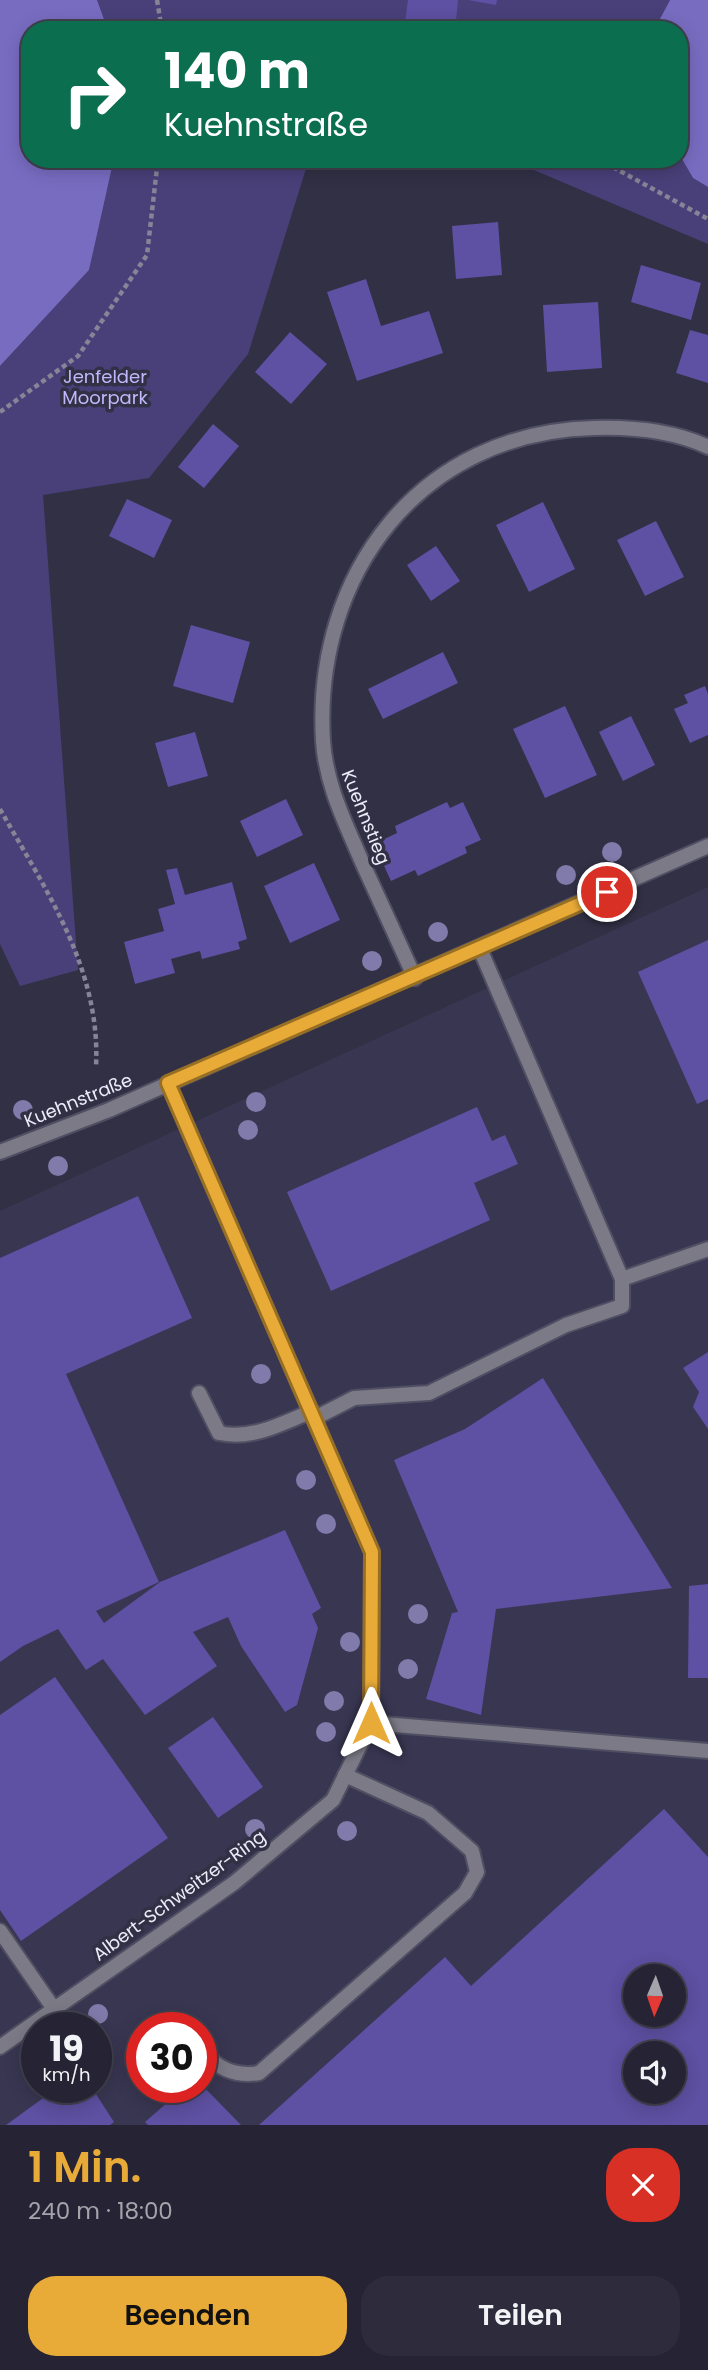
<!DOCTYPE html>
<html lang="de">
<meta charset="utf-8">
<style>
body{margin:0;font-family:Poppins,sans-serif;background:#2e2c3c;color:#f1f3f6;height:100vh;display:flex;flex-direction:column;font-size:26px;white-space:nowrap}
*{box-sizing:border-box;margin:0}
p{font-size:23px;color:#a4a4ac}
.icon{flex:none;width:38px;height:38px;fill:none;stroke:currentColor;stroke-width:2;stroke-linecap:round;stroke-linejoin:round}
.map{position:relative;height:2125px;overflow:hidden}
.drawer{display:flex;flex-direction:column;background:#262434;flex:1}
.drawer>*{flex:none}
.top-card{position:absolute;left:21px;top:21px;width:667px;height:147px;border-radius:28px;box-shadow:0 4px 18px #0003,0 0 0 2px #42414f;background:#0b6e4f;color:#fff;overflow:hidden}
.needle{width:46px;rotate:182deg}
.buttons{position:absolute;left:623px;top:1964px;display:grid;gap:14px}
.buttons a{display:grid;place-items:center;width:63px;height:63px;border-radius:50%;background:#262434;box-shadow:0 4px 18px #0003,0 0 0 2px #42414f;font-size:35px}
.speed{position:absolute;left:21px;top:2012px;display:flex;gap:14px;font-size:35px;font-weight:700;text-align:center}
.speed>*{display:grid;place-content:center;width:91px;height:91px;border-radius:50%;background:#262434;box-shadow:0 4px 18px #0003,0 0 0 2px #42414f;line-height:1}
.speed small{font-size:18px;font-weight:400}
.speed .limit{border:10px solid #d22;background:#fff;color:#111}
.pin{position:absolute;display:grid;place-items:center;width:60px;height:60px;color:#fff;margin:-30px;border:4px solid #fff;border-radius:50%;box-shadow:0 2px 7px #0007}
.me{position:absolute;width:77px;margin:-38px;rotate:0deg;stroke-linejoin:round;filter:drop-shadow(0 0 5px #0008)}
.turn{display:flex;align-items:center;gap:24px;height:147px;padding:0 28px;font-size:32px}
.turn .icon{width:91px;height:91px;stroke-width:2.5}
.turn b{display:block;font-size:49px;line-height:60px}
.round{display:grid;place-items:center;flex:none;width:74px;height:74px;border-radius:28px;background:#2e2c3c}
.headline{display:flex;align-items:center;justify-content:space-between;height:119px;padding:0 28px}
h1{font-size:42px;font-weight:600;line-height:52px;color:#e9ab38}
.cta{display:flex;gap:14px;margin-top:auto;padding:14px 28px}
.cta a{flex:1;height:80px;border-radius:28px;background:#e9ab38;color:#111;font-size:28px;font-weight:600;line-height:80px;text-align:center}
.cta a+a{background:#2e2c3c;color:#f1f3f6}
.map>svg:first-child{display:block}
.built{fill:#393652;fill-rule:evenodd}
.green{fill:#49407a}
.water{fill:#786cc1}
.building{fill:#5e50a2;fill-rule:evenodd}
.lines{fill:none;stroke-linecap:round;stroke-linejoin:round}
.service-casing{stroke:#504e62;stroke-width:18}
.minor-casing{stroke:#504e62;stroke-width:18}
.tertiary-casing{stroke:#504e62;stroke-width:18}
.path{stroke:#868496;stroke-width:4.5;stroke-dasharray:5 3.5;stroke-linecap:butt}
.service{stroke:#7b7a86;stroke-width:14}
.minor{stroke:#7b7a86;stroke-width:14}
.tertiary{stroke:#7b7a86;stroke-width:14}
.tree{fill:#807baa}
.route-casing{stroke:#976f24;stroke-width:18}
.route{stroke:#e9ab38;stroke-width:12}
.labels{text-anchor:middle;dominant-baseline:central;stroke-width:7;stroke-linejoin:round;paint-order:stroke}
.park-label{font-size:18px;fill:#bfb8fc;stroke:#323045}
.street-label{font-size:18px;fill:#edecfa;stroke:#323045}
</style>
<div class="map">
<svg width="708" height="2125" viewBox="0 0 708 2125">
<rect width="100%" height="100%" fill="#323045"/>
<path class="built" d="M708,887V2125H0V1211ZM635,1976H674V2014H635ZM37,2028H96V2088H37ZM142,2028H201V2088H142ZM635,2053H674V2091H635Z"/>
<path class="green" d="M97,0H670L654,30H108Z
M679,154L693,178L708,187V244L508,159H679Z
M111,159H309L248,354L149,478L43,495L78,970L20,986L0,944V366L89,270Z"/>
<path class="water" d="M0,0H97L108,30H30V159H111L112,167L89,270L0,366Z
M670,0H708V187L693,178L679,154V30H654Z"/>
<path class="building" d="M408,0H458L455,30H404Z
M468,0H497L496,5Z
M498,222L502,275L456,279L452,226Z
M641,265L701,283L691,320L631,302Z
M366,279L381,326L429,311L443,353L357,381L327,292Z
M598,302L602,368L547,372L543,305Z
M690,330L708,335V383L676,373Z
M290,332L327,364L291,404L255,372Z
M213,424L239,446L204,488L178,467Z
M127,499L172,520L154,558L109,536Z
M543,502L575,569L529,592L496,525Z
M656,521L684,577L645,596L617,540Z
M436,546L460,581L431,601L407,565Z
M191,625L250,642L233,703L173,686Z
M443,652L458,683L383,719L368,689Z
M705,686L708,694V735L690,743L674,709L688,703L684,695Z
M565,706L597,775L545,798L513,729Z
M631,716L655,765L623,781L599,732Z
M195,732L208,776L168,787L155,743Z
M286,799L303,835L257,857L240,821Z
M447,802L450,808L463,802L481,840L465,847L467,853L418,876L415,870L391,881L374,844L397,833L395,826Z
M314,863L340,920L290,943L264,886Z
M177,868L185,895L232,882L247,939L238,942L240,949L202,959L200,951L171,959L175,973L135,984L124,942L164,931L158,909L175,904L166,870Z
M708,940V1099L697,1104L638,972Z
M477,1107L492,1141L505,1135L518,1164L474,1183L490,1220L331,1291L287,1192Z
M138,1196L192,1318L66,1374L159,1582L96,1611L104,1623L160,1582L285,1530L321,1608L312,1614L318,1628L297,1705L285,1712L241,1646L228,1617L193,1632L217,1666L145,1715L103,1659L86,1670L58,1629L23,1646L0,1662V1258Z
M708,1352V1429L693,1407L699,1392L683,1368Z
M543,1378L672,1588L496,1609L481,1715L426,1699L452,1613L458,1612L394,1460L465,1429Z
M708,1584V1678H688L689,1586Z
M55,1677L168,1838L21,1941L0,1910V1715Z
M213,1717L263,1787L218,1818L168,1748Z
M664,1809L708,1857V2125H259L445,1957L471,1986ZM635,1976H674V2014H635ZM635,2053H674V2091H635Z
M201,2084L241,2125H148L145,2122L184,2088H201Z
M57,2088H92L114,2122L110,2125H6Z"/>
<g class="lines">
<g class="service-casing">
<path id="service" d="M622,1279L708,1249
M199,1393L219,1433C252,1440 281,1424 312,1411
M315,1418L354,1398L429,1393L566,1325L622,1306V1279L480,949
M371,1723L708,1751
M0,1931L54,2009
M201,2048C215,2068 235,2077 259,2073L465,1893L477,1872L472,1851L428,1813L345,1775"/>
</g>
<g class="minor-casing">
<path id="minor" d="M415,978C397,939 380,901 362,862C345,822 326,785 323,741C313,574 420,432 594,428C630,427 674,431 708,447
M0,2047L234,1883L333,1800L371,1723L372,1552L168,1083"/>
</g>
<g class="tertiary-casing">
<path id="tertiary" d="M0,1152L109,1110L708,846"/>
</g>
<path class="path" d="M157,0L162,30
M598,159L708,219
M0,412L78,356L147,255L158,159
M0,809C45,889 101,969 96,1066"/>
<use href="#service" class="service"/>
<use href="#minor" class="minor"/>
<use href="#tertiary" class="tertiary"/>
</g>
<g class="tree">
<circle cx="612" cy="852" r="10"/>
<circle cx="566" cy="875" r="10"/>
<circle cx="438" cy="932" r="10"/>
<circle cx="372" cy="961" r="10"/>
<circle cx="256" cy="1102" r="10"/>
<circle cx="23" cy="1110" r="10"/>
<circle cx="248" cy="1130" r="10"/>
<circle cx="58" cy="1166" r="10"/>
<circle cx="261" cy="1374" r="10"/>
<circle cx="306" cy="1480" r="10"/>
<circle cx="326" cy="1524" r="10"/>
<circle cx="418" cy="1614" r="10"/>
<circle cx="350" cy="1642" r="10"/>
<circle cx="408" cy="1669" r="10"/>
<circle cx="334" cy="1701" r="10"/>
<circle cx="326" cy="1732" r="10"/>
<circle cx="255" cy="1829" r="10"/>
<circle cx="347" cy="1831" r="10"/>
<circle cx="98" cy="2014" r="10"/>
</g>
<g class="lines">
<g class="route-casing">
<path id="route" d="M371,1723L372,1552L168,1083L607,892"/>
</g>
<use href="#route" class="route"/>
</g>
<g class="labels">
<g class="park-label">
<text x="105" y="376">Jenfelder<tspan x="105" dy="21">Moorpark</tspan></text>
</g>
<g class="street-label">
<text transform="translate(366 817) rotate(68)">Kuehnstieg</text>
<text transform="translate(78 1100) rotate(-22)">Kuehnstraße</text>
<text transform="translate(179 1895) rotate(-36)">Albert-Schweitzer-Ring</text>
</g>
</g>
</svg>
<div class="buttons">
<a><svg class="needle" viewBox="-14 -14 28 28"><path d="M0-13l5 13h-10z" fill="#e53935"/><path d="M0 13l5-13h-10z" fill="#a4a4ac"/></svg></a>
<a><svg class="icon" aria-label="sound" viewBox="0 0 24 24"><path d="M4 9h4l5-4v14l-5-4H4zM17 9q2 3 0 6"/></svg></a>
</div>
<div class="speed"><div>19<small>km/h</small></div><div class="limit">30</div></div>
<div class="pin" style="left:607px;top:892px;background:#d93025"><svg class="icon" aria-label="arrive" viewBox="0 0 24 24"><path d="M6 21V4h12l-3 4 3 4H6"/></svg></div>
<svg class="me" style="left:371px;top:1723px" viewBox="-20 -20 40 40"><path d="M0-17L14 15 0 8-14 15z" fill="#e9ab38" stroke="#fff" stroke-width="4"/></svg>
<div class="top-card">
<div class="turn"><svg class="icon" aria-label="right" viewBox="0 0 24 24"><path d="M7 20v-9h11M14 6l5 5-5 5"/></svg><div><b>140 m</b>Kuehnstraße</div></div>
</div>
</div>
<section class="drawer">
<div class="headline"><div><h1>1 Min.</h1><p>240 m · 18:00</p></div><a class="round" style="background:#d93025;color:#fff"><svg class="icon" aria-label="close" viewBox="0 0 24 24"><path d="M6 6l12 12M18 6L6 18"/></svg></a></div>
<div class="cta"><a>Beenden</a><a>Teilen</a></div>
</section>
